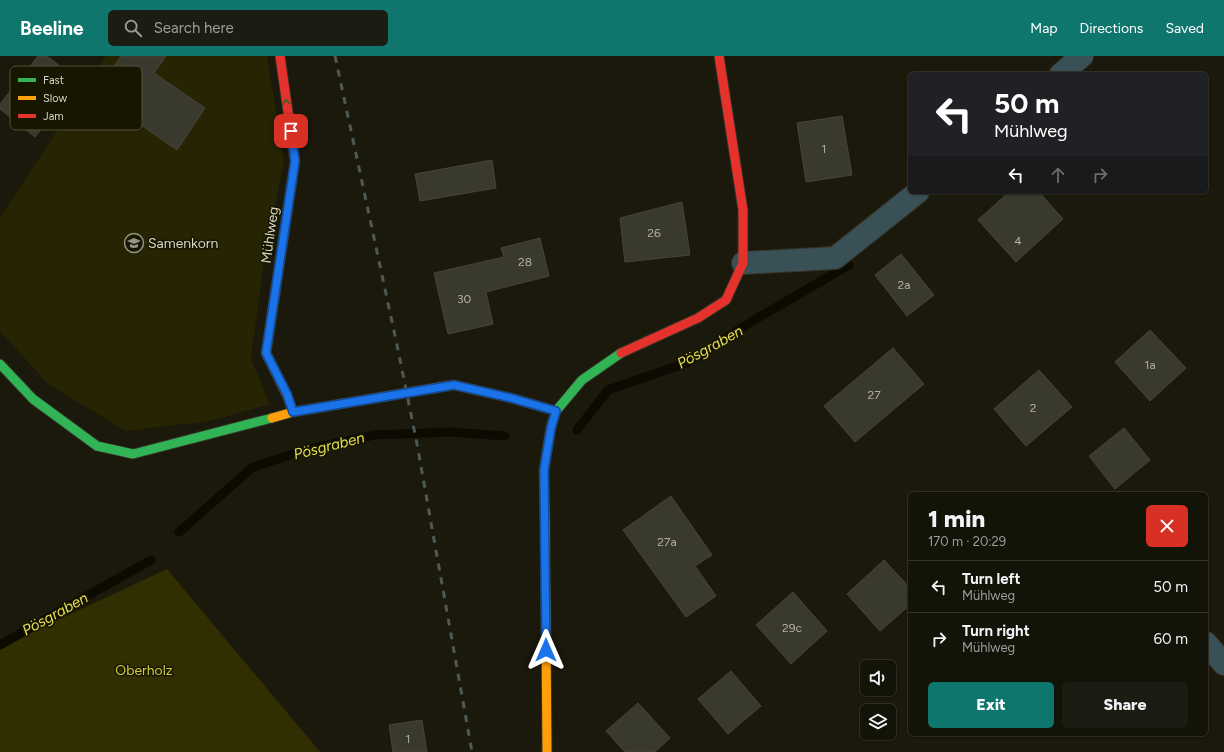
<!DOCTYPE html>
<meta charset="utf-8">
<style>
body{margin:0;font-family:Figtree,sans-serif;background:#1d1c12;color:#f1f3f6;height:100vh;display:flex;flex-direction:column;font-size:15px;white-space:nowrap}
*{box-sizing:border-box;margin:0}
p{font-size:13px;color:#9d9e9c}
.icon{flex:none;width:22px;height:22px;fill:none;stroke:currentColor;stroke-width:2;stroke-linecap:round;stroke-linejoin:round}
.map{position:relative;flex:1;overflow:hidden}
.drawer{position:absolute;left:908px;top:436px;width:300px;height:244px;display:flex;flex-direction:column;background:#141308;border-radius:6px;box-shadow:0 1px 3px #0004,0 0 0 1px #333229}
.drawer>*{flex:none}
.banner{position:absolute;left:908px;top:16px;width:300px;height:122px;border-radius:6px;box-shadow:0 1px 3px #0004,0 0 0 1px #333229;background:#202124;color:#fff;overflow:hidden}
.buttons{position:absolute;left:860px;top:604px;display:grid;gap:8px}
.buttons a{display:grid;place-items:center;width:36px;height:36px;border-radius:6px;background:#141308;box-shadow:0 1px 3px #0004,0 0 0 1px #333229;font-size:20px}
.pin{position:absolute;display:grid;place-items:center;width:34px;height:34px;color:#fff;margin:-17px;border-radius:8px;box-shadow:0 2px 6px #0006}
.me{position:absolute;width:44px;margin:-22px;rotate:0deg;stroke-linejoin:round;filter:drop-shadow(0 0 3px #0008)}
.turn{display:flex;align-items:center;gap:14px;height:84px;padding:0 20px;font-size:18px}
.turn .icon{width:52px;height:52px;stroke-width:2.5}
.turn b{display:block;font-size:28px;line-height:34px}
.lanes{display:flex;align-items:center;height:38px;padding:0 20px;background:#0003;justify-content:center;gap:20px;direction:ltr}
.lanes .off{opacity:.35}
.round{display:grid;place-items:center;flex:none;width:42px;height:42px;border-radius:6px;background:#1d1c12}
.headline{display:flex;align-items:center;justify-content:space-between;height:68px;padding:0 20px}
h1{font-size:24px;font-weight:800;line-height:30px}
.action{display:flex;gap:8px;margin-top:auto;padding:8px 20px}
.action a{flex:1;height:46px;border-radius:6px;background:#0f766e;color:#fff;font-size:16px;font-weight:800;line-height:46px;text-align:center}
.action a+a{background:#1d1c12;color:#f1f3f6}
ul{padding:0;list-style:none}
li{display:flex;align-items:center;gap:12px;height:52px;padding:0 20px;border-top:1px solid #333229}
li div{flex:1}
li b{display:block;font-size:15px}
li em{font-style:normal}
header{display:flex;align-items:center;gap:24px;box-sizing:border-box;height:56px;padding:0 20px;background:#0f766e;color:#fff}
header strong{font-size:19px}
nav{display:flex;gap:22px;margin-inline-start:auto;font-size:14px}
.search{width:280px;height:36px;background:#1d1c12;display:flex;align-items:center;gap:10px;box-sizing:border-box;padding:0 14px;border-radius:6px;color:#9d9e9c;font-size:15px}
.map>svg:first-child{display:block}
.built{fill:#262403}
.green{fill:#312f01}
.lines{fill:none;stroke-linecap:round;stroke-linejoin:round}
.stream{stroke:#0c0a01;stroke-width:9}
.building{fill:#3a392d;stroke:#474539}
.street-casing{stroke:#343327;stroke-width:24}
.fast-casing{stroke:#343327;stroke-width:11}
.slow-casing{stroke:#343327;stroke-width:11}
.jam-casing{stroke:#343327;stroke-width:11}
.street{stroke:#3a5057;stroke-width:22}
.fast{stroke:#30b455;stroke-width:9}
.slow{stroke:#ff9f0a;stroke-width:9}
.jam{stroke:#e5322d;stroke-width:9}
.rail{stroke:#4d5957;stroke-width:3;stroke-dasharray:7 7;stroke-linecap:butt}
.oneway{stroke:#24652a}
.route-casing{stroke:#114b97;stroke-width:10}
.route{stroke:#1a73e8;stroke-width:7}
.labels{text-anchor:middle;dominant-baseline:central;stroke-width:3;stroke-linejoin:round;paint-order:stroke}
.number-label{font-size:12px;fill:#b0b0a0}
.street-label{font-size:14px;fill:#d7d7c7;stroke:#171600}
.poi-label{font-size:14px;fill:#d7d7c7;stroke:#171600;text-anchor:start}
.park-label{font-size:14px;fill:#d4cb3c;stroke:#171600}
.water-label{font-size:15px;font-style:italic;fill:#e7df54;stroke:#171600}
.key{fill:#171600;stroke:#51503c;stroke-width:1}
.key-label{font-size:11px;fill:#d7d7c7}
</style>
<header>
<strong>Beeline</strong>
<div class="search"><svg class="icon" aria-label="search" viewBox="0 0 24 24"><circle cx="10" cy="10" r="6"/><path d="M15 15l6 6"/></svg>Search here</div>
<nav><a>Map</a><a>Directions</a><a>Saved</a></nav>
</header>
<div class="map">
<svg width="1224" height="696" viewBox="0 0 1224 696">
<rect width="100%" height="100%" fill="#1b190b"/>
<path class="built" d="M106,0H267L284,105L263,211L251,303L270,348L210,365L126,375L48,328L0,275V162Z"/>
<path class="green" d="M167,513L320,696H0V591Z"/>
<g class="lines">
<path class="stream" d="M577,374L608,334L686,307L756,263L849,209
M179,476L253,411L305,394L374,379L451,376L505,380
M0,589L151,504"/>
</g>
<path class="building" d="M38,0H47L79,25L35,81L0,53V48Z
M121,0H166L154,17L205,52L177,94L96,38Z
M842,60L852,119L806,126L797,67Z
M492,104L496,132L420,145L415,118Z
M1009,136H1039L1063,163L1016,206L978,164Z
M682,146L690,199L625,206L620,162Z
M540,182L549,220L486,236L493,268L448,278L434,217L504,201L501,192Z
M901,198L934,239L907,260L875,219Z
M1150,274L1186,312L1150,345L1115,306Z
M893,292L924,328L855,386L824,350Z
M1039,314L1072,351L1026,390L994,353Z
M1124,372L1150,404L1115,433L1089,400Z
M671,440L712,499L695,510L716,540L686,561L623,474Z
M884,504L910,532V549L880,575L847,538Z
M793,536L827,575L791,608L756,569Z
M731,615L761,650L728,678L698,643Z
M638,647L670,682L655,696H625L606,675Z
M422,664L427,696H393L389,669Z"/>
<g class="lines">
<g class="street-casing">
<path id="street" d="M1061,18L1082,0
M743,207L835,202L918,136
M1206,587L1224,608"/>
</g>
<g class="fast-casing">
<path id="fast" d="M0,308L33,343L97,390L133,398L272,362
M545,466L544,414L551,371L556,355L582,324L621,297"/>
</g>
<g class="slow-casing">
<path id="slow" d="M275,238L266,297L287,339L293,356
M272,362L293,356L447,330
M545,466L547,696"/>
</g>
<g class="jam-casing">
<path id="jam" d="M275,238L295,105L280,0
M621,297L698,262L726,244L743,207V154L719,0
M447,330L454,329L511,342L556,355"/>
</g>
<use href="#street" class="street"/>
<use href="#fast" class="fast"/>
<use href="#slow" class="slow"/>
<use href="#jam" class="jam"/>
<path class="rail" d="M335,0L397,289L417,388L472,696"/>
</g>
<defs><path id="oneway-chevron" d="M-2-3.5L2.5 0L-2 3.5" fill="none" stroke-width="1.6" stroke-linecap="round" stroke-linejoin="round"/></defs>
<use class="oneway" href="#oneway-chevron" transform="translate(286 46) rotate(-98)"/>
<g class="lines">
<g class="route-casing">
<path id="route" d="M291,75L295,105L266,297L287,338L293,356L454,329L511,342L556,355L551,372L544,414L546,594"/>
</g>
<use href="#route" class="route"/>
</g>
<defs>
<g id="school-ring" transform="scale(1)"><circle r="9.5" fill="#171600" stroke="#959485" stroke-width="1.5"/><path d="M0-5L7-2L0 1L-7-2ZM-4 1L0 2.5L4 1V4Q0 6-4 4Z" fill="#959485"/></g>
</defs>
<g fill-rule="evenodd">
<use href="#school-ring" x="134" y="187"/>
</g>
<g class="labels">
<g class="number-label">
<text x="824" y="93">1</text>
<text x="654" y="177">26</text>
<text x="1018" y="185">4</text>
<text x="525" y="206">28</text>
<text x="904" y="229">2a</text>
<text x="464" y="243">30</text>
<text x="1150" y="309">1a</text>
<text x="874" y="339">27</text>
<text x="1033" y="352">2</text>
<text x="667" y="486">27a</text>
<text x="792" y="572">29c</text>
<text x="408" y="683">1</text>
</g>
<g class="street-label">
<text transform="translate(270 179) rotate(-82)">Mühlweg</text>
</g>
<g class="poi-label">
<text x="148" y="187">Samenkorn</text>
</g>
<g class="park-label">
<text x="144" y="614">Oberholz</text>
</g>
<g class="water-label">
<text transform="translate(710 291) rotate(-29)">Pösgraben</text>
<text transform="translate(329 390) rotate(-14)">Pösgraben</text>
<text transform="translate(55 558) rotate(-29)">Pösgraben</text>
</g>
</g>
<rect x="10" y="10" width="132" height="64" rx="6" class="key"/>
<rect x="18" y="22" width="18" height="4" fill="#30b455"/>
<rect x="18" y="40" width="18" height="4" fill="#ff9f0a"/>
<rect x="18" y="58" width="18" height="4" fill="#e5322d"/>
<g class="key-label">
<text x="43" y="28">Fast</text>
<text x="43" y="46">Slow</text>
<text x="43" y="64">Jam</text>
</g>
</svg>
<div class="buttons">
<a><svg class="icon" aria-label="sound" viewBox="0 0 24 24"><path d="M4 9h4l5-4v14l-5-4H4zM17 9q2 3 0 6"/></svg></a>
<a><svg class="icon" aria-label="layers" viewBox="0 0 24 24"><path d="M12 4l9 5-9 5-9-5zM3 14l9 5 9-5"/></svg></a>
</div>
<div class="pin" style="left:291px;top:75px;background:#d93025"><svg class="icon" aria-label="arrive" viewBox="0 0 24 24"><path d="M6 21V4h12l-3 4 3 4H6"/></svg></div>
<svg class="me" style="left:546px;top:594px" viewBox="-20 -20 40 40"><path d="M0-17L14 15 0 8-14 15z" fill="#1a73e8" stroke="#fff" stroke-width="4"/></svg>
<div class="banner">
<div class="turn"><svg class="icon" aria-label="left" viewBox="0 0 24 24"><path d="M17 20v-9H6M10 6l-5 5 5 5"/></svg><div><b>50 m</b>Mühlweg</div></div>
<div class="lanes"><svg class="icon" aria-label="left" viewBox="0 0 24 24"><path d="M17 20v-9H6M10 6l-5 5 5 5"/></svg><svg class="icon off" aria-label="ahead" viewBox="0 0 24 24"><path d="M12 20V5M6 11l6-6 6 6"/></svg><svg class="icon off" aria-label="right" viewBox="0 0 24 24"><path d="M7 20v-9h11M14 6l5 5-5 5"/></svg></div>
</div>
<section class="drawer">
<div class="headline"><div><h1>1 min</h1><p>170 m · 20:29</p></div><a class="round" style="background:#d93025;color:#fff"><svg class="icon" aria-label="close" viewBox="0 0 24 24"><path d="M6 6l12 12M18 6L6 18"/></svg></a></div>
<ul>
<li><svg class="icon" aria-label="left" viewBox="0 0 24 24"><path d="M17 20v-9H6M10 6l-5 5 5 5"/></svg><div><b>Turn left</b><p>Mühlweg</p></div><em>50 m</em></li>
<li><svg class="icon" aria-label="right" viewBox="0 0 24 24"><path d="M7 20v-9h11M14 6l5 5-5 5"/></svg><div><b>Turn right</b><p>Mühlweg</p></div><em>60 m</em></li>
</ul>
<div class="action"><a>Exit</a><a>Share</a></div>
</section>
</div>
